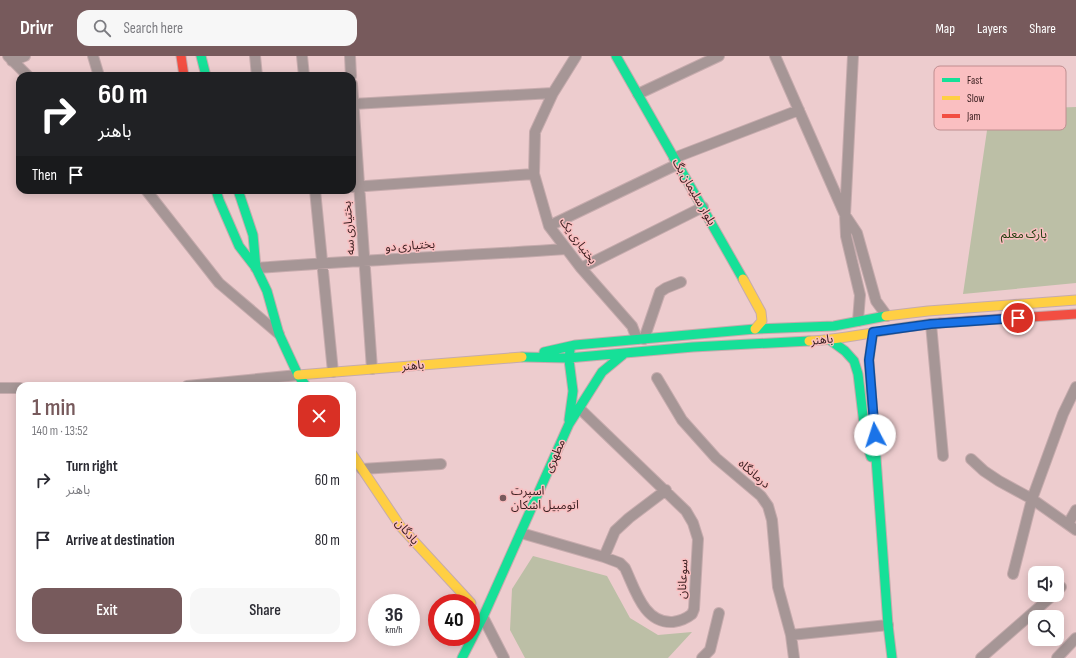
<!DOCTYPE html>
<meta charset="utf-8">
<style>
body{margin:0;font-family:"Sofia Sans Condensed","Noto Sans Arabic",sans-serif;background:#f7f7f7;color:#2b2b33;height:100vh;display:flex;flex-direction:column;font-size:15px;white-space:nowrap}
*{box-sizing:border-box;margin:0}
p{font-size:13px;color:#7c7c81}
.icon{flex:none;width:22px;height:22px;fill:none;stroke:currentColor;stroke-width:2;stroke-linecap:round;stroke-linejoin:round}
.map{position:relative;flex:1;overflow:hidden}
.details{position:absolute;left:16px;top:326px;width:340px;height:260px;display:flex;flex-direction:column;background:#fff;border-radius:12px;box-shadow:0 2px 10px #0003}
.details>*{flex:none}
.banner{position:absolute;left:16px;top:16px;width:340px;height:122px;border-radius:12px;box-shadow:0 2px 10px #0003;background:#202124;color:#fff;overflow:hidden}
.controls{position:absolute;left:1028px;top:510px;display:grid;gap:8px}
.controls a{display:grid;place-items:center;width:36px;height:36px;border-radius:8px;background:#fff;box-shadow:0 2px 10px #0003;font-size:20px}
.speed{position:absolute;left:368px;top:538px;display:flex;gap:8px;font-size:20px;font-weight:700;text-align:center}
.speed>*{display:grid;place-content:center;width:52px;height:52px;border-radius:50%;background:#fff;box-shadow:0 2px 10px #0003;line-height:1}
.speed small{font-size:10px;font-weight:400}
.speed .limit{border:6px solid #d22;background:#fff;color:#111}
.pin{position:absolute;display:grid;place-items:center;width:34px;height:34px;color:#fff;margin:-17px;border:2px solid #fff;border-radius:50%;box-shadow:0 1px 4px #0007}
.me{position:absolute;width:44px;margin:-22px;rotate:355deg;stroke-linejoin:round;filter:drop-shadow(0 0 3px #0008)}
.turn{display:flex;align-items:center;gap:14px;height:84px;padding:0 16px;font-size:18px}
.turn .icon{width:52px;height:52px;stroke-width:2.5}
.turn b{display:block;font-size:28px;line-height:34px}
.then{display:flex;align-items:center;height:38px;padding:0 16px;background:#0003;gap:8px;font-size:15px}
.round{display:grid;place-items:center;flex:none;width:42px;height:42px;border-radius:12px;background:#f7f7f7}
.summary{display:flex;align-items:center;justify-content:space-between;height:68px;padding:0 16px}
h1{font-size:24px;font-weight:600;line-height:30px;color:#775a5c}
.primary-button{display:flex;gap:8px;margin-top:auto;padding:8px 16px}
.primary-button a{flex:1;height:46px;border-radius:12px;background:#775a5c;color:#fff;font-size:16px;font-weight:600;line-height:46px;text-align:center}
.primary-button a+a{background:#f7f7f7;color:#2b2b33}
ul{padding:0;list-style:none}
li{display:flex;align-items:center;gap:12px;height:60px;padding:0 16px}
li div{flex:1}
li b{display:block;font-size:15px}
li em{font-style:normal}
header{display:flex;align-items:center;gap:24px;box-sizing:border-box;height:56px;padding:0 20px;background:#775a5c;color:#fff}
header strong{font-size:19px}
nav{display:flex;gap:22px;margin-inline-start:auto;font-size:14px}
.search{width:280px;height:36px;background:#f7f7f7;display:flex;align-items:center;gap:10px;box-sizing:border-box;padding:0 14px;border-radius:12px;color:#7c7c81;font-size:15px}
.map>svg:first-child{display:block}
.green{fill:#bcbfa6}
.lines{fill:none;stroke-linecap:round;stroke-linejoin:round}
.street-casing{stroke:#c6abad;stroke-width:12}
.fast-casing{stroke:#c6abad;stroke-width:11}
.slow-casing{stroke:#c6abad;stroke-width:11}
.jam-casing{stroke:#c6abad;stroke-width:11}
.street{stroke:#a69696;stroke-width:10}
.fast{stroke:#16e098;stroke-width:9}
.slow{stroke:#ffcf43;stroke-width:9}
.jam{stroke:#f24e42;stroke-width:9}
.route-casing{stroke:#114b97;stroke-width:10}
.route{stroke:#1a73e8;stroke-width:7}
.poi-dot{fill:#775a5c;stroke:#fabfc1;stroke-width:1.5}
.labels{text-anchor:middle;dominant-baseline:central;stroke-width:3;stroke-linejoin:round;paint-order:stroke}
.street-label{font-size:12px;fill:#381d1e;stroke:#fabfc1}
.park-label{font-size:12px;fill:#1c3c0a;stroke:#fabfc1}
.poi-label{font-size:12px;fill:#381d1e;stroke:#fabfc1;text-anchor:start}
.key{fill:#fabfc1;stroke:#c08e90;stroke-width:1}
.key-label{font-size:11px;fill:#381d1e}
</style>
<header>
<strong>Drivr</strong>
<div class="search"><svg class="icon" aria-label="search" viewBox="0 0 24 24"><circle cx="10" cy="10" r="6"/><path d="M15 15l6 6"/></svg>Search here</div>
<nav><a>Map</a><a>Layers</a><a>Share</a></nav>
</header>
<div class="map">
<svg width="1076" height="602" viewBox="0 0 1076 602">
<rect width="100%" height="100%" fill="#edccce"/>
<path class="green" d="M1076,51V227L963,238L990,54Z
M533,500L607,520L630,562L658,579L692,576L668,602H525L510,574L512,533Z"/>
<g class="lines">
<g class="street-casing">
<path id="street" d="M8,0L28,20
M93,0L99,20
M255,0L257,20
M302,0L304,20
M350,0L351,20
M576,0L553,37L535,76L534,118L549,170L581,212L632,270L637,283
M775,0L845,159L857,177L876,245L887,260
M853,0L845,159L846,180L860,239L858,265
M12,5L25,0
M352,28L372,313
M638,38L719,0
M353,48L553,37
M674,102L799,54
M352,131L534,118
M146,134L219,227L279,278
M315,134L333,316
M549,170L678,108
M256,212C359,204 463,200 566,193
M581,212L703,151
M931,268L943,400
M644,283L660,236L666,232L681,226
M657,322L682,364L716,402L761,440L768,450L772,464L778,531L791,579L794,602
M187,330L298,319
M0,332H20
M971,403L984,415L999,425L1032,443L1076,474
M362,413L441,408
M1068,468L1076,454
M521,477L604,501L620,507L625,512C635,533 644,568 673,566C680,565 687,562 692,558L694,553L698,483L693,467L686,455L579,352
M604,501L615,475L629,462L666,434
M1013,518L1032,443L1063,358L1076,331
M1057,535L1061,531
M483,561L504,602
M791,579L888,569
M702,602L710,594L719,557
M981,602L1053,539
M1057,602L1076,582"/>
</g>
<g class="fast-casing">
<path id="fast" d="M201,0L206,20
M616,0L743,223
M216,134L219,144L239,190L256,212L267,235L279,278L298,319L306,330
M238,134L253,179L256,212
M873,276L869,304L888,569L892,602
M830,284L845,295L854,305L858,318L866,385L871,401
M544,296L575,289L755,273L834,270L886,260
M522,301L568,302L693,291L809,285
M569,364L573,335L569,304L570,294
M462,602L483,561L569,368L602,316L625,297"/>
</g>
<g class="slow-casing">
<path id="slow" d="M743,223L761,256L762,265L755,273
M886,260L928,255L1076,244
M809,285C853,283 896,270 940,267
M298,319L522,301
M352,398L401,471L471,547"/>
</g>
<g class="jam-casing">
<path id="jam" d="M181,0L184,20
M940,267L1076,258"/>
</g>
<use href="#street" class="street"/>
<use href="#fast" class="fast"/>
<use href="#slow" class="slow"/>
<use href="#jam" class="jam"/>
</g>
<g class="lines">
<g class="route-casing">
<path id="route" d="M875,379L869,304L873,276L931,268L1018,262"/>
</g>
<use href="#route" class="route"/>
</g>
<circle class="poi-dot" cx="503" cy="442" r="4"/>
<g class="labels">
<g class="street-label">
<text transform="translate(694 136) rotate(60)">بلوار سلیمان بگ</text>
<text transform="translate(349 172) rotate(-94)">بختیاری سه</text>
<text transform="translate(578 185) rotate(54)">بختیاری یک</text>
<text transform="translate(410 190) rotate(-4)">بختیاری دو</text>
<text transform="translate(822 284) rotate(-6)">باهنر</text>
<text transform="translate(413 310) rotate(-5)">باهنر</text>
<text transform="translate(555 400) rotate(-66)">مطهری</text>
<text transform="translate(754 418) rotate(41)">درمانگاه</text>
<text transform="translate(407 476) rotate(50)">پادگان</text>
<text transform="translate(683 523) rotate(-87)">سوعانان</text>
</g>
<g class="park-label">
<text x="1024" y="178">پارک معلم</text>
</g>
<g class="poi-label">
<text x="511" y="435">اسپرت<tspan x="511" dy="14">اتومبیل اشکان</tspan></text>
</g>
</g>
<rect x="934" y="10" width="132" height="64" rx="6" class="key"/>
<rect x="942" y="22" width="18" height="4" fill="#16e098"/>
<rect x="942" y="40" width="18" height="4" fill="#ffcf43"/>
<rect x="942" y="58" width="18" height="4" fill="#f24e42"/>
<g class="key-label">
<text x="967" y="28">Fast</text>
<text x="967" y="46">Slow</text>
<text x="967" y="64">Jam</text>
</g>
</svg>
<div class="controls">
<a><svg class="icon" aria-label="sound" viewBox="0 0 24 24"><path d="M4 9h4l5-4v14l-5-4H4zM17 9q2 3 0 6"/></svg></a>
<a><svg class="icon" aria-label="search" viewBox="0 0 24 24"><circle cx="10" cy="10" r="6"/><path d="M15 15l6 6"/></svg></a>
</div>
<div class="speed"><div>36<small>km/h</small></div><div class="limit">40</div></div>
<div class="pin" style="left:1018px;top:262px;background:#d93025"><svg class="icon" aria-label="arrive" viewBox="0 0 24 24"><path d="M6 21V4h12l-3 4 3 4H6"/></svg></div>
<svg class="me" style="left:875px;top:379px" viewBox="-20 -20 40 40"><circle r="19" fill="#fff"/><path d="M0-13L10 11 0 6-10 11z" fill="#1a73e8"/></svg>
<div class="banner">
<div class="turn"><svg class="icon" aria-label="right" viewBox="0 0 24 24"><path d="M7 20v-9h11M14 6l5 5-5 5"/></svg><div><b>60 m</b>باهنر</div></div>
<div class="then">Then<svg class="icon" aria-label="arrive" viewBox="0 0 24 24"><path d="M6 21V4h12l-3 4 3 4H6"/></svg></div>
</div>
<section class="details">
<div class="summary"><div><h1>1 min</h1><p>140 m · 13:52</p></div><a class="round" style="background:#d93025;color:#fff"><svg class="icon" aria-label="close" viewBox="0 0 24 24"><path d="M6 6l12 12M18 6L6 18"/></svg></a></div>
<ul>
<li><svg class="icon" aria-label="right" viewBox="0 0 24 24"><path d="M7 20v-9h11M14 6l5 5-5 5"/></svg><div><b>Turn right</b><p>باهنر</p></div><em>60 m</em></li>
<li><svg class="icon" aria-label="arrive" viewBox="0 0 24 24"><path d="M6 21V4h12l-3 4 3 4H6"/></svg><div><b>Arrive at destination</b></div><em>80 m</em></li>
</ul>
<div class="primary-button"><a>Exit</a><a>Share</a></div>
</section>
</div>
